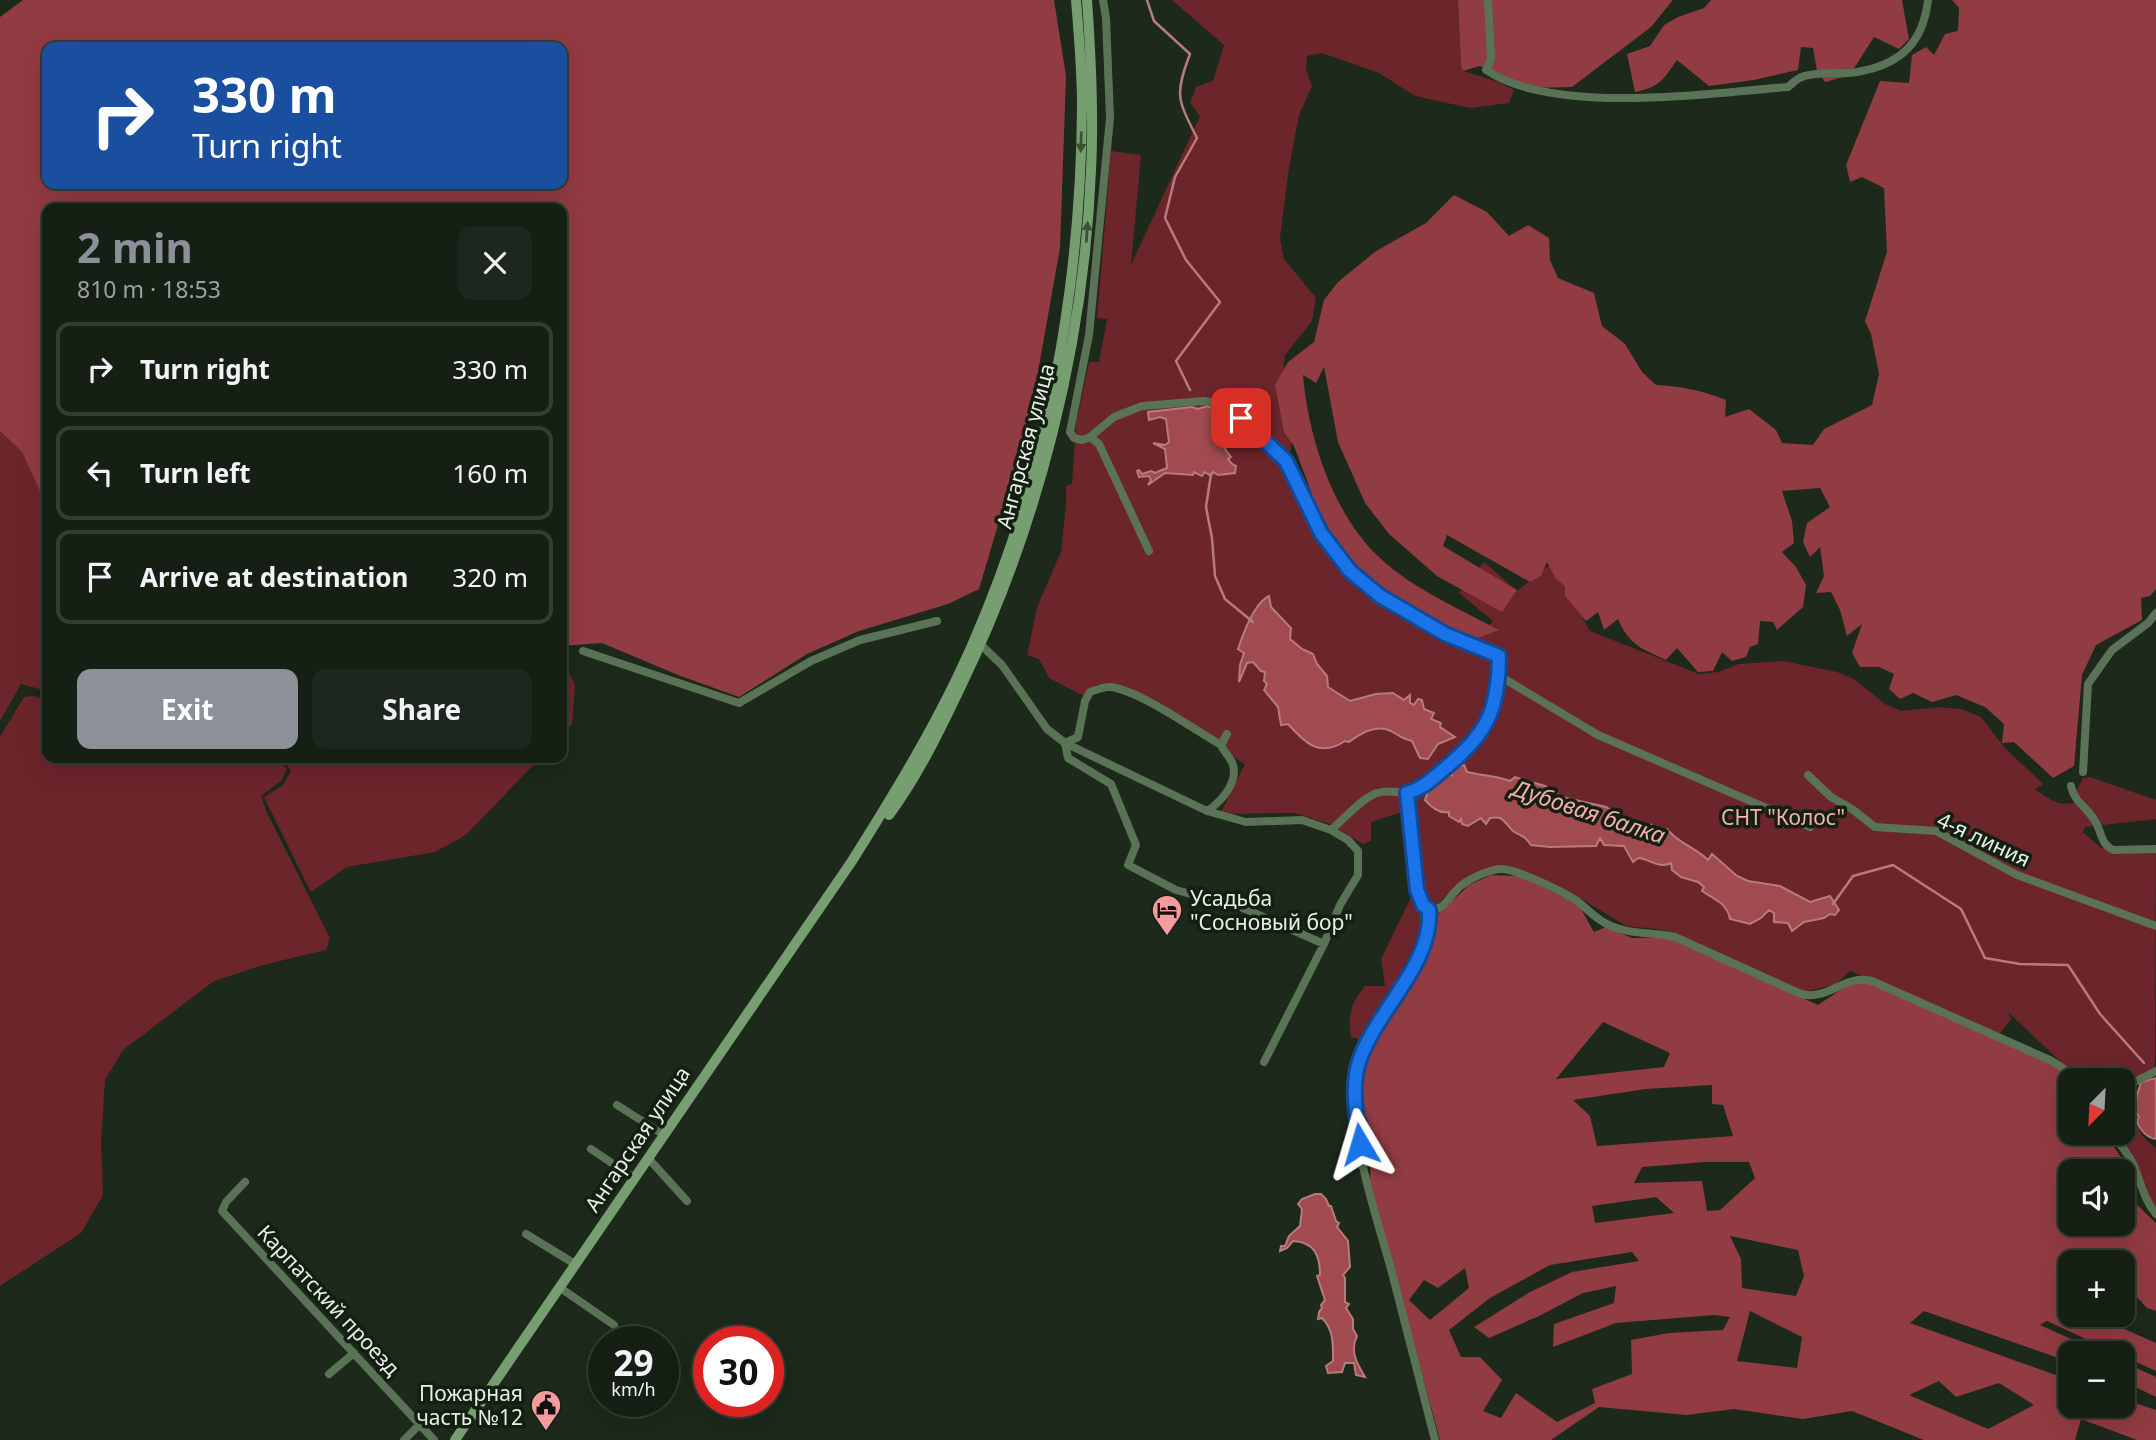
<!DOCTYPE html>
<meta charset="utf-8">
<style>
body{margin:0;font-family:"Noto Sans",sans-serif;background:#1e271d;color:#f1f3f6;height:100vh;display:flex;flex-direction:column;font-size:26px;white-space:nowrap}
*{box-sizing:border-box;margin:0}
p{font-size:23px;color:#9da2a0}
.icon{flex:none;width:38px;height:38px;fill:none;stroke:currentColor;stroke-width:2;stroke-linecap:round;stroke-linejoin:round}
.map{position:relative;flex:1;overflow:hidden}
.side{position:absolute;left:42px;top:203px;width:525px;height:560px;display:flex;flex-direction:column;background:#151f14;border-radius:14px;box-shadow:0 7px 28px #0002,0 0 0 2px #343d34}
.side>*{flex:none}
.guide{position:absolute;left:42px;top:42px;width:525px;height:147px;border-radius:14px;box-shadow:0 7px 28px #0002,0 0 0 2px #343d34;background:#1a4fa0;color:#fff;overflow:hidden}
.needle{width:46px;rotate:204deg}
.tools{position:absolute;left:2058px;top:1068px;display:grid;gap:14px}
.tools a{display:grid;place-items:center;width:77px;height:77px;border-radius:14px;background:#151f14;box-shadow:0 7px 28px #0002,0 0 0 2px #343d34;font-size:35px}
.speed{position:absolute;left:588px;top:1326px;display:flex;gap:14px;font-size:35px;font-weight:700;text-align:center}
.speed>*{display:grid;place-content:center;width:91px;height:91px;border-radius:50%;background:#151f14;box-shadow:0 7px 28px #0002,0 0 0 2px #343d34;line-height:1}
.speed small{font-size:18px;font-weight:400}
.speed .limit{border:10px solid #d22;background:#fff;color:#111}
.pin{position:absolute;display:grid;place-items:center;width:60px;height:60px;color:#fff;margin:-30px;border-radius:14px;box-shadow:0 4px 10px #0006}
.me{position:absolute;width:77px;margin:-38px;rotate:353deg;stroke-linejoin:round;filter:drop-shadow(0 0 5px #0008)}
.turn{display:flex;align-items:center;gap:24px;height:147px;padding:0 35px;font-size:32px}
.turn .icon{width:91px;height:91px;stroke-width:2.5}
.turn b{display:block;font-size:49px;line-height:60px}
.round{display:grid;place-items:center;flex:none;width:74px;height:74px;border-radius:14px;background:#1e271d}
.summary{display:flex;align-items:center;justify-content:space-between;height:119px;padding:0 35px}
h1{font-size:42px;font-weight:700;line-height:52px;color:#8c9099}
.cta{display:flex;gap:14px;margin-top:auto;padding:14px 35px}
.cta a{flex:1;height:80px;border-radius:14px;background:#8c9099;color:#fff;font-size:28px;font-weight:700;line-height:80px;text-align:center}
.cta a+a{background:#1e271d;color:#f1f3f6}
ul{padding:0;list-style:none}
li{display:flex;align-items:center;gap:21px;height:94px;margin:0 14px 10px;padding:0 21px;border:4px solid #343d34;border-radius:14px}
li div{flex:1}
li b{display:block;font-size:26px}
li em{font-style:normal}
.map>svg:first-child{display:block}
.green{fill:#6c252b}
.forest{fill:#913b42;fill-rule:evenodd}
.water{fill:#a14a4f;stroke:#b67c7c;stroke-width:2}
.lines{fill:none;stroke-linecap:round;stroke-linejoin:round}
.stream{stroke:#b67c7c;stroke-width:2.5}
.minor{stroke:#5a7256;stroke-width:8}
.secondary{stroke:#769e71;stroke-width:10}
.oneway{fill:#3b5237}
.route-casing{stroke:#114b97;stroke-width:18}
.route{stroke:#1a73e8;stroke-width:12}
.labels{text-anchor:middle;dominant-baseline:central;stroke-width:7;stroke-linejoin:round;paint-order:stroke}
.street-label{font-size:21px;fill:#e7f0e6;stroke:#131f11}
.park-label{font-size:21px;fill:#faafb1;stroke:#131f11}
.poi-label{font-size:21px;fill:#e7f0e6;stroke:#131f11;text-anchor:start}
.water-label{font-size:23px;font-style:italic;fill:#f7adae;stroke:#131f11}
</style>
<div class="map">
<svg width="2156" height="1440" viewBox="0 0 2156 1440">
<rect width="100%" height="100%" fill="#1c291b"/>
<path class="green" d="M1172,0H1458L1461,66L1463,71L1499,82L1514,90L1509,103L1470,108L1415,96L1379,73L1322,53L1307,56L1306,69L1312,86L1299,115L1289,168L1280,238L1284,259L1316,298L1312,321L1285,355L1282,387L1292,438L1288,469L1300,491L1305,511L1314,528L1367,591L1408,616L1465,645L1483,634L1493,621L1459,593L1484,562L1517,591L1552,563L1590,631L1699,674L1718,672L1739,664L1783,661L1837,672L1854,679L1885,704L1901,711L1939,707L1961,709L1981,717L2005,748L2043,784L2035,789C2052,801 2059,808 2080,801L2075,793L2083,778L2090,777L2156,800V819L2085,827L2083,832L2101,848L2156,850L2155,1066L2139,1079L2123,1083V1080H2080L2008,1012L2011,1019L2000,1034L1850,971L1836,984L1801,993L1666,930L1626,926L1570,892L1502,865L1461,881L1432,909L1405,971L1359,1039L1351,1037C1348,1014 1350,1005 1365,986H1385L1381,959L1420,879L1411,809L1371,822V841L1363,844L1330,824L1294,813L1220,814L1245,764L1231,756L1221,741L1120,685H1096L1084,696L1049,678L1039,659L1027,655L1037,607L1061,552L1066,506V486L1072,484L1076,424L1089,362H1099L1107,319L1097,318L1111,151L1141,155L1131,265L1200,116L1190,103L1196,87L1213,81L1224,45Z
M0,431L22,452L40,490L47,494V691L21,684L0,721Z
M562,668H567L575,685L572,724L562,735Z
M32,696L47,700V758H279L287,770L281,781L261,796L266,811L330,938L326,950L263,965L214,981L123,1050L105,1080L101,1142L103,1195L81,1233L0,1286V737L24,697Z
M283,758H540L466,835L435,852L347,867L311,892L264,797L283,785L291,771Z
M2130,1090C2134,1113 2135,1135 2156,1148V1211L2114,1132H2123V1093Z"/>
<path class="forest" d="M23,0H1054L1066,76L1060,248L1030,417L979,589L948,604L859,631L807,654L739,697L678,675L602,643L562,646V208H47V300L41,306L47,316V494L40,491L22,452L0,431V17ZM562,47V184H47V47Z
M1458,0H1673L1651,27L1572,87L1529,88L1480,66L1463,71L1461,66Z
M1711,0H1902L1909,39L1899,49L1874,37L1853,70L1847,76L1825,82L1817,71L1813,48L1801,47L1798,70L1754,80L1709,86L1677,60C1663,80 1660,87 1635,92L1627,54L1650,46L1664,25L1678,17L1704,8Z
M1952,0H2156V589L2150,596L2141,598L2142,620L2096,645L2082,675L2074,766L2053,778L2014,742L2002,743L2004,724L1985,707L1956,695L1932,702L1913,693L1900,699L1889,689L1894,674L1879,667H1860L1852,653L1862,624L1847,636L1840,610L1831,592L1816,593L1824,576L1820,547L1810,557L1803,542L1807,523L1830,507L1820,488L1782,491L1792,521L1794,543L1782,552L1796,567L1806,585L1803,607L1777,630L1773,622L1760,621L1758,644L1750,647L1746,657L1732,661L1722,652L1713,671L1698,672L1677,648L1666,660C1642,649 1629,645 1618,619L1604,630L1598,612L1586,621L1565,596V586L1556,579L1547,562L1541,576L1530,582L1447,535L1443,546L1517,590L1502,612L1437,576L1389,534L1365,503L1338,442L1324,367L1316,383L1303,375C1308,436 1333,515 1380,558C1413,589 1460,609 1499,630L1475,639C1452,628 1429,622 1407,610L1399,616C1371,592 1342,563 1323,531C1317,522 1314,511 1310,501L1313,497L1294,446L1284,432L1275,385L1288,362L1314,342L1324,300L1338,282L1376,251L1426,223L1454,195L1487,212L1509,236L1528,225L1549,238L1550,260L1558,278L1594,293L1602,326L1625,344L1642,372L1656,385C1681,386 1703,391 1726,400L1725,417L1749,409L1776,430L1782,443L1813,445L1824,429L1872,405L1879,374L1871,334L1865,321L1887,252L1884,188L1862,177L1850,182L1846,165L1880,81L1909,83L1912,55L1926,47L1934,55L1945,34L1958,31L1959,8Z
M1491,875L1520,876L1578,904L1594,932L1606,927L1632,938H1670L1818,1005L1846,986L1865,980L2061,1068L2070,1082V1132H2104L2132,1174V1200L2156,1223V1311L2147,1308L2123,1282V1262H2070V1293L2061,1302L2070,1306V1314H2090L2156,1343V1371L2123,1356V1353H2116L2047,1321L2040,1325L2102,1353H2070V1362L1924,1311L1910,1323L2070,1380V1405H2123V1399L2156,1410V1440H2137L2081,1419L2075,1440H1924L1852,1411L1803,1419L1734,1409L1686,1415L1599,1407L1551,1440H1440L1370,1182L1372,1132L1360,1102L1361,1057L1393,1002L1407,987L1434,918L1469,885ZM1603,1022L1670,1053L1664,1067L1556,1079ZM1712,1085V1104L1723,1105L1733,1136L1597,1146L1590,1116L1573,1100L1646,1089ZM1705,1162H1749L1755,1178L1720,1210L1707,1211L1702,1181L1634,1183L1642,1167ZM2070,1171H2123V1223H2070ZM1656,1197L1674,1213L1595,1223L1592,1206ZM1730,1236L1798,1250L1804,1276L1796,1296L1742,1288L1741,1259ZM1632,1252L1639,1261L1572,1272L1530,1292L1474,1327L1489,1338L1539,1316L1583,1293L1616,1286L1614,1303L1554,1324L1553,1347L1616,1323L1714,1315L1730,1317L1723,1330L1669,1333L1631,1340L1632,1374L1592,1389L1595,1403L1557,1422L1516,1393L1501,1418L1483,1411L1502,1380L1480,1357H1461L1449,1330L1490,1298L1550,1265ZM1465,1268L1469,1288L1430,1320L1409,1300L1424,1280L1438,1288ZM1750,1311L1802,1337L1797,1368L1737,1361ZM1939,1381L1956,1397L1999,1383L2034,1405L1988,1429L1909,1395Z
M2123,1362L2156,1377V1397L2123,1381Z"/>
<path class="water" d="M1207,406L1221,412L1218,423L1223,425L1228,441L1225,449L1231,457L1228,459L1232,464L1236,466L1235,473L1218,475L1213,472L1211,476L1205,472L1202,476L1194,472L1193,475L1165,473L1148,485L1151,480L1149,476L1139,477L1137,471L1139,470L1142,474L1151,471L1155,473L1167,468L1165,449L1153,443L1165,445L1169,442L1166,419L1160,417L1149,420L1148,412L1192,407L1198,409Z
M1269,596L1271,607L1291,628L1290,639L1302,649L1313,654L1317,664L1327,676L1328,687L1350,701L1376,694L1393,693L1404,700L1410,695V703L1414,705L1418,699L1422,700L1424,709L1434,713L1431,719L1441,723L1440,727L1455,737L1438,744L1428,759L1420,758L1412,741C1402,739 1399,735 1391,731C1376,724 1361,733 1349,742L1345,741C1320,758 1305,743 1288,724L1281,725L1278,707L1264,690L1267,684L1264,681L1265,672L1261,671L1253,662L1247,663L1239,682L1240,665L1244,653L1238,649C1243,634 1254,603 1269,596Z
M1464,765L1467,772C1483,776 1495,775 1510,781L1515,777L1545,786L1562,797L1606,807L1640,829L1646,830L1651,825L1652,830L1664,832L1667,829C1678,843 1696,848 1708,860L1712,854L1737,876L1748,881L1780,886L1810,902L1830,896L1839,910L1835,915L1830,914L1824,918L1804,922L1792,931L1788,923L1774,922V913L1769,910L1761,918L1750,924L1730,919C1727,903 1714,899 1702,891L1704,887L1698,882L1681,877L1672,870L1671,863C1659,869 1650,859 1638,858L1633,862L1624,846L1604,845L1600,838L1596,846L1550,847L1531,845C1523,834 1522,837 1513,831C1504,823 1504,815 1490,818L1486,824L1481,818L1468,826L1462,824L1461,819L1459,822L1449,816V812C1439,814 1431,807 1425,800C1428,788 1440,775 1452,775L1453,768Z
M2156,1078V1139C2147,1138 2140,1130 2137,1122L2139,1117L2133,1109L2141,1082Z
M1315,1194H1321L1326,1199L1329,1206H1331L1336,1221L1339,1223L1337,1227L1348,1241L1350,1267L1343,1275L1345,1278V1302L1349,1304L1346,1308L1353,1319V1329L1357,1336C1349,1352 1358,1365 1365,1377L1356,1375L1354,1363H1345L1342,1372L1328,1373L1326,1366L1333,1361C1333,1345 1334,1330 1322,1318L1318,1319L1319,1312L1322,1308L1321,1305L1325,1300L1317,1276L1320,1275C1320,1255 1314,1242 1293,1241L1287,1248L1280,1251L1281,1246H1285L1289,1236L1300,1226L1302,1209L1298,1204L1302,1199Z"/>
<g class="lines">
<path class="stream" d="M1147,0L1154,21L1190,54C1174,96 1178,100 1197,138L1175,177L1165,218L1186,260L1220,302L1176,361L1190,390
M1211,474L1206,507L1212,538L1215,576L1225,599L1253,622
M1833,904L1853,876L1893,865L1961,909L1985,958L2020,964L2068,965L2100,1014L2144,1063"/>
<path class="minor" d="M1103,0L1106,18L1110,118L1089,335L1070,432L1074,438L1082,440L1090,437L1114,417L1142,406L1204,401L1227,404L1268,446L1286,461L1321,533L1350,571L1380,596L1445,634L1499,656C1498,712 1487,733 1445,768C1437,775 1429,784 1420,789C1406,797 1392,788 1377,793C1363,797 1343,820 1331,830
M1488,0L1491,59L1486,70C1555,116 1707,93 1788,87C1792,84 1797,78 1802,77C1816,71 1841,75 1857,72C1899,65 1923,44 1928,0
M1090,437L1099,444L1149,551
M981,645L1002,665L1047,729L1065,743L1207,811L1246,822L1302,820L1331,830L1348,840L1358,851V875L1340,905L1324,944L1264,1062
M583,651L739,703L811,661L860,640L937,621
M1498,675L1598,735L1810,827
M1227,734L1221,745C1193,729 1146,695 1116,688C1107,685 1099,689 1090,692L1085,701L1078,737L1065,743L1068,758L1111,784L1136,845L1128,865L1176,890L1243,908L1324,944
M2083,772L2088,684L2112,650L2148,623L2156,613
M1808,775L1831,797L1852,809L1875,827L1936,831L2017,875L2156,926
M2071,786C2074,801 2085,806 2093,818C2102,829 2099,843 2113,850L2156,849
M1407,793L1417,890C1419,902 1430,908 1430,918C1430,927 1426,935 1423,944C1416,961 1407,980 1397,996C1381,1020 1358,1046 1356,1076C1349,1140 1374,1208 1391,1269C1406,1326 1420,1383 1435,1440
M1207,811C1221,802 1238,783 1233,765C1231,758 1224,752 1221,745
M1429,910C1445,912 1450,893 1462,885C1471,878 1490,869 1502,869C1516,869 1564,892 1577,901C1589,910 1596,920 1611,926C1632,935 1653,932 1675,937L1801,994C1829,1001 1843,974 1872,981L2052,1061L2063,1068L2073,1080
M2123,1088L2156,1071
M617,1105L664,1135
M2111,1132C2118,1142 2128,1153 2133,1164C2141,1182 2143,1198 2156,1214
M591,1149L634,1178
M648,1158L687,1201
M245,1182L226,1202L222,1211L434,1440
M526,1234L575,1264
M559,1287L614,1325
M329,1374L354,1353
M404,1440L420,1424"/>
<path class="secondary" d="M889,815C918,776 940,730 961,686C1038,527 1084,346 1091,170C1094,113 1091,56 1087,0
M455,1440L852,861C896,791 940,719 973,643C1047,474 1081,290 1082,106C1082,71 1079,35 1076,0"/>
</g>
<defs><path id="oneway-solid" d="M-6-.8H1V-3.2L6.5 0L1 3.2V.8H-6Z" transform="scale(1.75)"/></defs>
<g class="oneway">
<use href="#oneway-solid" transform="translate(1081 142) rotate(92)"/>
<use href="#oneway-solid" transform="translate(1087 232) rotate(-86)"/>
</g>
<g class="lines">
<g class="route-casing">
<path id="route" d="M1241,418L1286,461L1321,533L1350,571L1380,596L1445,634L1499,656C1498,713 1487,733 1443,770C1431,780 1422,789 1407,793L1417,890L1423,905L1429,910C1433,964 1377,1010 1360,1059C1350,1086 1357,1117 1360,1144"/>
</g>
<use href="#route" class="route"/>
</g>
<defs>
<g id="hotel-pin" transform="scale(1.575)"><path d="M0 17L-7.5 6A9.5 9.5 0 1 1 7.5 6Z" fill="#f59b9d" stroke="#131f11"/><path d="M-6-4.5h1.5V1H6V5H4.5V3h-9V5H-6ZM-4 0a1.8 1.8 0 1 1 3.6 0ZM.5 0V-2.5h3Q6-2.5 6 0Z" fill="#111"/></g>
<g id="civic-pin" transform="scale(1.575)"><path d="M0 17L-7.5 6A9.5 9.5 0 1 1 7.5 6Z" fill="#f59b9d" stroke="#131f11"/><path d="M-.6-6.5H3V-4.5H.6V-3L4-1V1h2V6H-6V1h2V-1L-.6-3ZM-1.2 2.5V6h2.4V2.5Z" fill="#111"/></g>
</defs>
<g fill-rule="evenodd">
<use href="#hotel-pin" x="1167" y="910"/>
<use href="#civic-pin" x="546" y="1405"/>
</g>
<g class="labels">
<g class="street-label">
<text transform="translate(1025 446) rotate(-75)">Ангарская улица</text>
<text transform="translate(1984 839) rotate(25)">4-я линия</text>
<text transform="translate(637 1139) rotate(-56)">Ангарская улица</text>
<text transform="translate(329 1300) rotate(47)">Карпатский проезд</text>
</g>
<g class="park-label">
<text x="1783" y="817">СНТ "Колос"</text>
</g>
<g class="poi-label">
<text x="1190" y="898">Усадьба<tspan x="1190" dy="24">"Сосновый бор"</tspan></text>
<text x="523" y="1393" text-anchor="end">Пожарная<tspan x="523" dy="24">часть №12</tspan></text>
</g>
<g class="water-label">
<text transform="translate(1589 811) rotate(18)">Дубовая балка</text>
</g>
</g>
</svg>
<div class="tools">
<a><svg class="needle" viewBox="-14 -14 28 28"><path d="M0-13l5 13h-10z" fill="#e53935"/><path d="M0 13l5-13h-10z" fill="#9da2a0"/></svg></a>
<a><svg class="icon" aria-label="sound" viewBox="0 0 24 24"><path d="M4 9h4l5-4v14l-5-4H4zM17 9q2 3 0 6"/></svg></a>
<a>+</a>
<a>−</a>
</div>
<div class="speed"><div>29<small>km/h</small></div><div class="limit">30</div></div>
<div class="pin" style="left:1241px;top:418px;background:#d93025"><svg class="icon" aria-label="arrive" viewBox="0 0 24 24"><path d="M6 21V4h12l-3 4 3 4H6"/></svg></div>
<svg class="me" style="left:1360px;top:1144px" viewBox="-20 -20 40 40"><path d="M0-17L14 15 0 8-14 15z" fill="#1a73e8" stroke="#fff" stroke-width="4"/></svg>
<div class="guide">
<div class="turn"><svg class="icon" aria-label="right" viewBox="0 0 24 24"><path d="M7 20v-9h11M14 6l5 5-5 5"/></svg><div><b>330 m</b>Turn right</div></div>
</div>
<section class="side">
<div class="summary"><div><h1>2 min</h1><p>810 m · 18:53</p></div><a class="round"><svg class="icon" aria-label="close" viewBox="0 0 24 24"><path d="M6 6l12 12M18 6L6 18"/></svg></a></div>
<ul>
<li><svg class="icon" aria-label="right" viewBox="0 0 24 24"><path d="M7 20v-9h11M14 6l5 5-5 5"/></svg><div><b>Turn right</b></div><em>330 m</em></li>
<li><svg class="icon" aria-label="left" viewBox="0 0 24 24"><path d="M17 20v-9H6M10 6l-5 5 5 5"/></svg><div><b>Turn left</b></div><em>160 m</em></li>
<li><svg class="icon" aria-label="arrive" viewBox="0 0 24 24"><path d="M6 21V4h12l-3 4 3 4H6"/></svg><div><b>Arrive at destination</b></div><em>320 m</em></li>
</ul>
<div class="cta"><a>Exit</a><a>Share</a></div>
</section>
</div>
